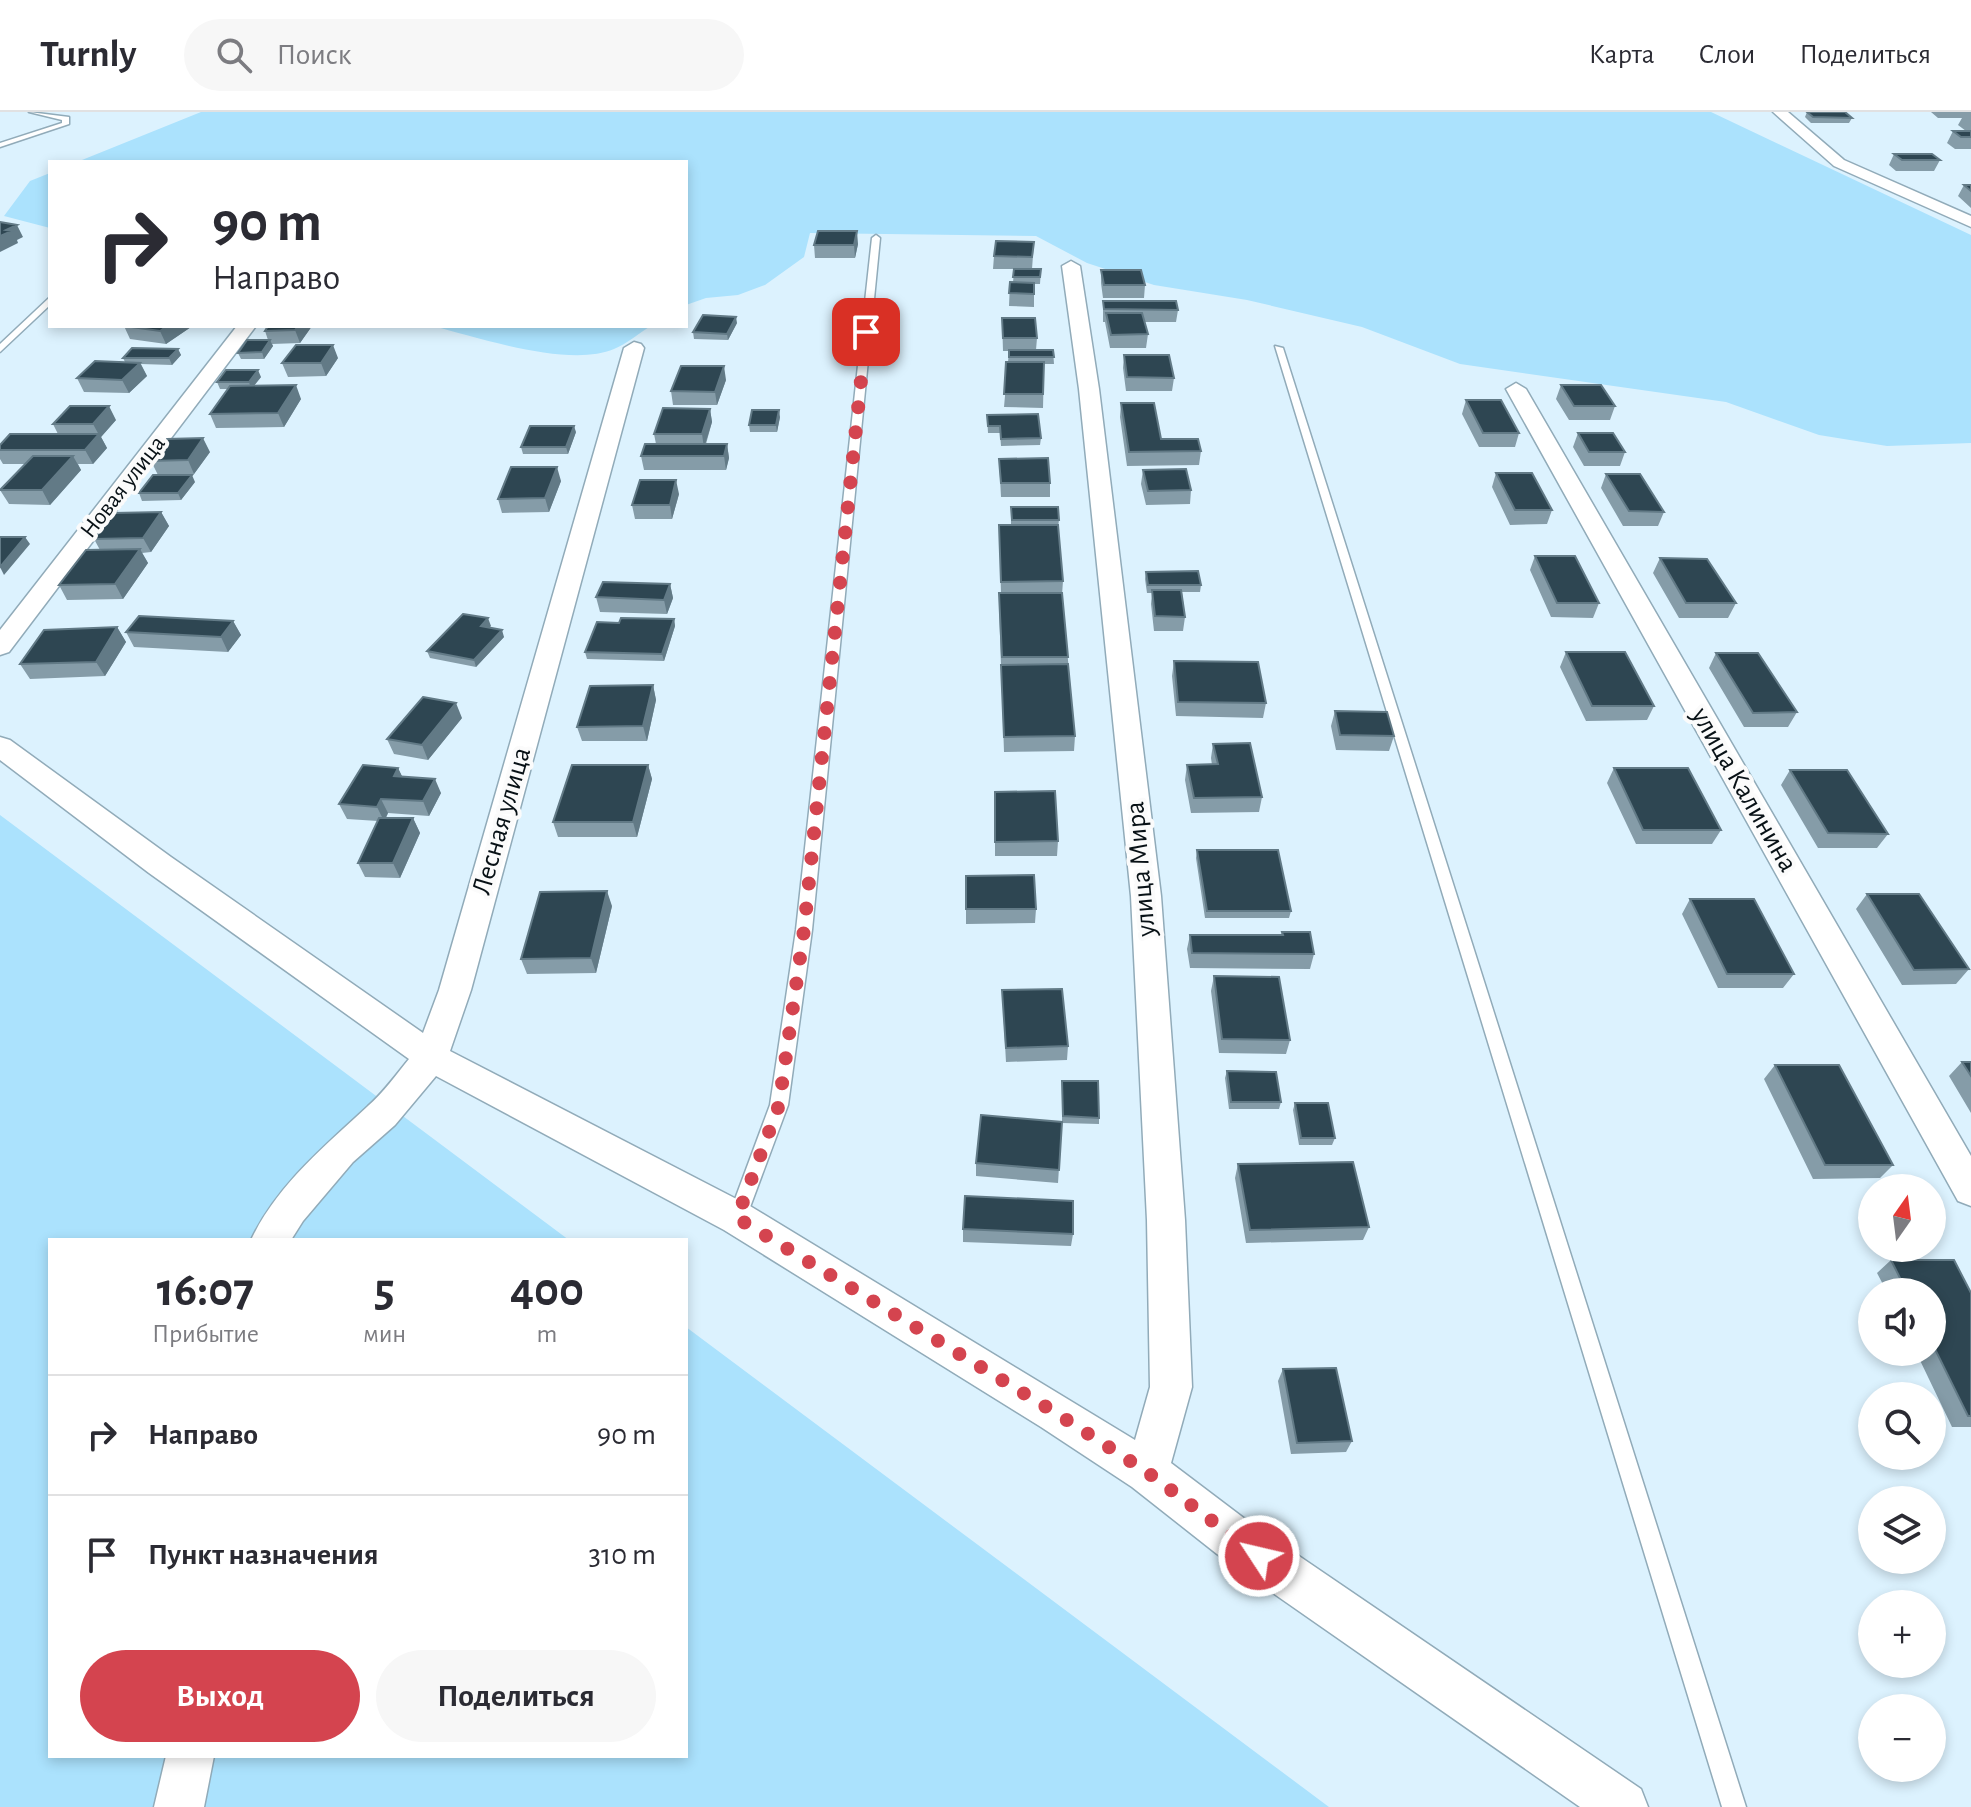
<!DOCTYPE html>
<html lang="ru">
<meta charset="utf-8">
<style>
body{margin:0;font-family:"Alegreya Sans",sans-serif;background:#f7f7f7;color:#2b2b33;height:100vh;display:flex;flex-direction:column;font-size:30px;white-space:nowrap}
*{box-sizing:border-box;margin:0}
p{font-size:26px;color:#7c7c81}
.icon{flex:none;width:44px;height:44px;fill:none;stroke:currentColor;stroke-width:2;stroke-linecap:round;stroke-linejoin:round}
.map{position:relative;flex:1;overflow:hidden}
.sheet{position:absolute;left:48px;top:1126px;width:640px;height:520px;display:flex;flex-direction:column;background:#fff;border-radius:0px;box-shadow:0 4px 12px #0003}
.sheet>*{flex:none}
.hud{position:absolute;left:48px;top:48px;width:640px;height:168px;border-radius:0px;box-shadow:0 4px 12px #0003;background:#fff;color:#2b2b33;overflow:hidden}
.needle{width:52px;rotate:14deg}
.fabs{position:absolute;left:1858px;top:1062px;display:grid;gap:16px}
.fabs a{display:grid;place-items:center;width:88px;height:88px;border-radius:50%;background:#fff;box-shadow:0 4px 12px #0003;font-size:40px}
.pin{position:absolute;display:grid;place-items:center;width:68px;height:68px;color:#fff;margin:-34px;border-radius:16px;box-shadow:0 4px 12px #0006}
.me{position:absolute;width:88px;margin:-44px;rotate:305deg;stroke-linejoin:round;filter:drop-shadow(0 0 6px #0008)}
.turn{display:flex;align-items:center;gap:28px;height:168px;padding:0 32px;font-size:36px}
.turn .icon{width:104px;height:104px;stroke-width:2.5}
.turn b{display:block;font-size:56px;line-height:68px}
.eta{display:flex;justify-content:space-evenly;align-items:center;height:136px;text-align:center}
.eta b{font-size:48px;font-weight:600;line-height:56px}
.primary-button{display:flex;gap:16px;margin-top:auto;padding:16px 32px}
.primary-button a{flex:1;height:92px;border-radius:48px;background:#d4444f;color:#fff;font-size:32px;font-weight:600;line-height:92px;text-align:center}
.primary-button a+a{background:#f7f7f7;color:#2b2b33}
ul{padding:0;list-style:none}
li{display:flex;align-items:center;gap:24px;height:120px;padding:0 32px;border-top:2px solid #e1e1e2}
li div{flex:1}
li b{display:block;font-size:30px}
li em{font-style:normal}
header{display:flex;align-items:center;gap:48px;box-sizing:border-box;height:112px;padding:0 40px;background:#fff;border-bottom:2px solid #e1e1e2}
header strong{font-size:38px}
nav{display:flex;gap:44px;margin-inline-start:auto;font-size:28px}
.search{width:560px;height:72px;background:#f7f7f7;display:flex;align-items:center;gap:20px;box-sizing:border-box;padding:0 28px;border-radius:44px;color:#7c7c81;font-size:30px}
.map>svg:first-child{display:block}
.green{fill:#abe2fd}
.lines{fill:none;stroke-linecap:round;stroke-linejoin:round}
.service-casing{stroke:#91abb9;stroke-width:3}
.minor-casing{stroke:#91abb9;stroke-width:3}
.service{fill:#fff;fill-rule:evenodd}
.minor{fill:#fff;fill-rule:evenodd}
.wall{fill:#859ca8}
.shaded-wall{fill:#627a86}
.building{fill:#2e4652;stroke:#627a86;stroke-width:2}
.route{stroke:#d4444f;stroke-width:14;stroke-dasharray:0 25.2}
.labels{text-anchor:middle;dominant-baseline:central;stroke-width:8;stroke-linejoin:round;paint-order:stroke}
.far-street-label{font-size:24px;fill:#081116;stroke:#fbfbfb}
.street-label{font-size:28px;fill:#081116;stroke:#fbfbfb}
</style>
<header>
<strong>Turnly</strong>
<div class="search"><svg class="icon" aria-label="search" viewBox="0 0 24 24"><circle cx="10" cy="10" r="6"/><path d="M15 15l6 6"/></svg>Поиск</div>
<nav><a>Карта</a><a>Слои</a><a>Поделиться</a></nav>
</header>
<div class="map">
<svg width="1971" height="1695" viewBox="0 0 1971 1695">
<rect width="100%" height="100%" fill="#dcf2fe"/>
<path class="green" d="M201,0H1711L1971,123V331L1887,334L1819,323L1726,290L1460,252L1362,215L1247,188L1154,173L1087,151L1036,124L810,121L804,145L765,173L738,183L706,186L686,193V50H77Z
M50,61V116L4,104L30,69Z
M433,214H651C639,221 627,232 614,237C570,256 479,226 433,214Z
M0,703L569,1128H50V1644H686V1215L1329,1695H0Z"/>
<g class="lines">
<g class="service-casing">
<path id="service" d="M29,0L69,5V12L0,35V31L62,11V8Z
M876,123L880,126L812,818L788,993L746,1106L744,1112L737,1114L730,1112L728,1106L770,993L796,818L872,126Z
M50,185V193L0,240V232Z
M1275,234L1283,236L1746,1695H1722Z"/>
</g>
<g class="minor-casing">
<path id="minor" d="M1773,0H1788L1844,48L1971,104V115L1834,54Z
M1071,149L1080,154L1099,277L1161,784L1185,1108L1192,1275L1171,1351L1249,1410L1641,1677L1648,1695H1580L1217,1442L1132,1375L1041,1315L724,1118L436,964L395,1013L353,1050L303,1109L291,1128H251C277,1073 325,1034 368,994C383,981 396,963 409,947L149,761L0,648V625L10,628L171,745L423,921L439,878L624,236L634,230L641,232L644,236L471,878L450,939L750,1094L1135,1328L1150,1275L1147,1108L1131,784L1079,277L1062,154Z
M237,214H256L9,540L0,543V518Z
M1516,271L1526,277L1971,1044V1094L1958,1089L1506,277Z
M166,1644H214L204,1695H154Z"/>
</g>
<use href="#service" class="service"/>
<use href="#minor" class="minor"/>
</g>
<path class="wall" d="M1807,0L1852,6L1849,11H1811L1805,5Z
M1931,0H1971V37H1955L1947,31L1953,19H1966L1958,13L1962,6H1938Z
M1894,42L1940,48L1934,59H1896L1889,53Z
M1964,73H1971V96L1958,84Z
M1034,130L1032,157H1041L1040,172H1034V195L1009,194L1010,170L1013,171L1014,157H993L994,144Z
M858,132L855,146H815L814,133Z
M1101,158L1145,173L1144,186H1103L1101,171Z
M1103,189L1178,198L1176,210H1145L1148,222L1146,236H1110L1105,210H1103Z
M1002,206L1037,226L1036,238H1053L1054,252H1044L1043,296L1004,295L1009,239H1003Z
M737,211L728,228L694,227L693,220Z
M124,214L191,215L166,232L130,227Z
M268,214H312L300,231L272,232L273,234L264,247H241L238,241L268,228L265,219Z
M178,237L181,243L172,253L141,252L147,264L129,281L84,280L77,266L125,250L123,246Z
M1124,243L1174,266L1172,279H1126L1123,256Z
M338,246L326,264L288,265L282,251Z
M261,265L254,274L301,287L284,315L216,316L210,302L228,277H220L217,270Z
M726,268L717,293H673L671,279Z
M1561,273L1615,294L1610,308H1569L1556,287Z
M1466,288L1519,321L1515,335H1479L1462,302Z
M1121,291L1161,327L1201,339L1199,353L1127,354L1120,305Z
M710,297L712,310L706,332H727L729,346L726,358H644L641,344L656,332L654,322Z
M987,303L1041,326L1040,333L1001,334L1000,321H988Z
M780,305L777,320H750L749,313Z
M116,308L101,325L107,336L93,352H78L81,358L50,393L9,392L0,378L25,352H3L0,347V333L58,322L53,312Z
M576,320L568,342H523L521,335Z
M1578,321L1625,340L1620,354H1584L1573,335Z
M210,340L194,362L158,363L151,349Z
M999,347L1050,371V385H1001Z
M1143,358L1191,378L1190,392L1146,393L1141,372Z
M1496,361L1552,398L1547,412L1510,413L1492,375Z
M1606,362L1664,400L1658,414H1623L1601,376Z
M561,369L549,400L502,401L498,387Z
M195,370L181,388L142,389L139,381Z
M679,382L672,407H635L632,393Z
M1011,395L1059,408L1058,415L1063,469L1062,483L1075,624L1074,639L1004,640L999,496V481H1001L999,413H1011Z
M161,400L169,414L151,440L142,441L148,451L123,487L67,488L59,473L100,438L94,427Z
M1535,444L1599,491L1593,506L1551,505L1530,458Z
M1660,446L1736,491L1728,506H1679L1653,461Z
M1146,460L1201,473L1200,480H1182L1185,505L1183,519H1154L1151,492L1152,481H1147L1145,467Z
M670,472L673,486L667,502L600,500L596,485Z
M674,507L675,514L664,549L587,547L585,540L619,511Z
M233,509L241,523L228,540L134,535L126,520Z
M491,514L489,515L504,525L476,555L430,546L427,539Z
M117,515L126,530L105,564L30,567L20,552Z
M1566,540L1654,594L1647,608L1586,609L1560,555Z
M1716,541L1797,600L1788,615H1744L1709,556Z
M1174,549L1266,591L1263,606L1176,604L1172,564Z
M653,573L656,588L647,629H582L577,615Z
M1335,599L1394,624L1389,639L1336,638L1331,614Z
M462,606L428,648L394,642L387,627Z
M1213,632L1262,685L1259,700L1191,701L1185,668L1187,653H1212L1211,646Z
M648,653L652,667L637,725H558L553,710Z
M398,656L402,665L441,681L429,704L388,701L386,706H413L420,721L400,766L365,765L358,751L378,709L347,707L339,692Z
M1614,656L1721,718L1712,732H1636L1607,671Z
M1790,658L1888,722L1877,736H1818L1781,673Z
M995,680L1058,729L1057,744H995Z
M1197,738L1291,799L1289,806H1205L1196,746Z
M966,764L1036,797L1035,811L966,812Z
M1867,782L1969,857L1956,872L1902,873L1856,797Z
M1690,787L1794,862L1783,876H1718L1682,802Z
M612,794L596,861L527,862L521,847Z
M1282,820L1314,842L1310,857L1190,856L1187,837L1190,823H1281Z
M1214,864L1290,928L1286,942L1219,941L1211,879Z
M1002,878L1068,934L1067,948L1006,950Z
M1962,950H1971V1001L1949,964Z
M1775,953L1893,1053L1880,1066L1813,1067L1764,967Z
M1227,959L1281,990L1279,997H1229L1225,966Z
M1062,969L1099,1006V1012L1062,1011Z
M1295,991L1335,1026L1332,1033H1299L1293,998Z
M1062,1010L1058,1071L976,1064V1051Z
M1238,1052L1369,1115L1363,1128L1246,1131L1235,1066Z
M963,1117L1073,1122L1071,1134L963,1130Z
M1891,1148L1971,1181V1315H1952L1916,1240H1932V1180H1887L1877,1161Z
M1283,1257L1352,1329L1346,1340L1291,1342L1278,1269Z"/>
<path class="shaded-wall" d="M17,113L23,125L17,128L18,131L0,140V124L6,118Z
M857,119L858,132L855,146L854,133Z
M736,205L737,211L728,228L727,222Z
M167,214H190L191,215L166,232L160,219Z
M298,214H312L300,231L295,218Z
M270,228L273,234L264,247L262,240Z
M333,233L338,246L326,264L321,251Z
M178,237L181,243L172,253L169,246Z
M140,251L147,264L129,281L122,268Z
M724,254L726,268L717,293L715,280Z
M258,258L261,265L251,277L249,270Z
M296,273L301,287L284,315L278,301Z
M109,294L116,308L101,325L107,336L93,352L85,338L99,323L93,312Z
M710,297L712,310L704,336L702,322Z
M779,298L780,305L777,320L776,313Z
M574,314L576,320L568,342L566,335Z
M203,326L210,340L194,362L188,348Z
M727,332L729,346L726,358L724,344Z
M73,344L81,358L50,393L42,378Z
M557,355L561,369L549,400L545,386Z
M192,363L195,370L181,388L178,381Z
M676,368L679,382L672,407L670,393Z
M161,400L169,414L151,440L143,426Z
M25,425L30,432L4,463L0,455Z
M140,437L148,451L123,487L115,472Z
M670,472L673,486L667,502L664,488Z
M488,506L491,514L484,521L481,514Z
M674,507L675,514L664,549L662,542Z
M233,509L241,523L228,540L221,525Z
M117,515L126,530L105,564L96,550Z
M502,518L504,525L476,555L474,548Z
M653,573L656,588L647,629L643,614Z
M456,591L462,606L428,648L422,633Z
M648,653L652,667L637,725L633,710Z
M398,656L405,670L394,664Z
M435,667L441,681L429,704L423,689Z
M381,687L388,701L384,709L377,695Z
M413,706L420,721L400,766L393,751Z
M607,779L612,794L596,861L591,846Z"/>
<path class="building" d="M1807,0H1845L1852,6L1813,5Z
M1953,19H1971V25H1961Z
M1894,42H1932L1940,48H1902Z
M1964,73H1971V79Z
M0,110L17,113L6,118L12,119L0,124Z
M818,119H857L854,133H814Z
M996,129L1034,130L1032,145L994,144Z
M1014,157H1041L1040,165H1013Z
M1101,158H1141L1145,173H1104Z
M1010,170L1034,171V182L1009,181Z
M1103,189H1176L1178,198L1104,197Z
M1106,201H1142L1148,222L1111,223Z
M703,203L736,205L727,222L693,220Z
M1002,206H1035L1037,226H1003Z
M124,214H167L160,219Z
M268,214H298L295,218L265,219Z
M247,228H270L262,240L238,241Z
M296,233H333L321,251H282Z
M132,236L178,237L169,246H123Z
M1009,238H1053L1054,245H1009Z
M1124,243H1169L1174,266L1127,265Z
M95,249L140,251L122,268L77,266Z
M1006,250H1044L1043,282H1004Z
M681,254H724L715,280L671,279Z
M226,258H258L249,270H217Z
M296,273L278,301L210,302L230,274Z
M1561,273H1601L1615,294H1574Z
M1466,288H1501L1519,321H1483Z
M1121,291H1154L1161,327H1198L1201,339L1129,340Z
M70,294H109L93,312H53Z
M663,296L710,297L702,322H654Z
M752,298H779L776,313H749Z
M1038,302L1041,326L1001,327L1000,314H988L987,303Z
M530,314H574L566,335H521Z
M1578,321H1613L1625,340H1589Z
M10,322H99L85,338H0V333Z
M203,326L188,348L151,349L167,327Z
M645,332H727L724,344H641Z
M33,344H73L42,378H0Z
M1048,346L1050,371H1001L999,347Z
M511,355H557L545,386L498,387Z
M1186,357L1191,378L1148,379L1143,358Z
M1496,361H1532L1552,398H1515Z
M1606,362H1640L1664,400L1629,399Z
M153,363H192L178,381H139Z
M640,368H676L670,393H632Z
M1011,395H1058L1059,408H1012Z
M161,400L143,426L94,427L114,401Z
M999,413H1058L1063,469L1001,470Z
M0,425H25L0,455Z
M140,437L115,472L59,473L86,438Z
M1535,444H1575L1599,491H1557Z
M1660,446L1707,447L1736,491H1686Z
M1198,459L1201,473H1148L1146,460Z
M603,470L670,472L664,488L596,485Z
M1152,478H1181L1185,505L1155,504Z
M999,481H1062L1068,545H1002Z
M463,502L488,506L481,514L502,518L474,548L427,539Z
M139,504L233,509L221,525L126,520Z
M621,506L674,507L662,542L585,540L597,510L619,511Z
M117,515L96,550L20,552L44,518Z
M1566,540H1625L1654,594H1592Z
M1716,541H1758L1797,600L1753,601Z
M1174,549L1258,550L1266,591L1178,590Z
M1068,552L1075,624L1004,625L1001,553Z
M653,573L643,614L577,615L590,574Z
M423,585L456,591L422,633L387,627Z
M1335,599L1387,600L1394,624L1340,623Z
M1250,631L1262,685L1194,686L1187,653L1218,652L1213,632Z
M363,653L398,656L394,664L435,667L423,689L381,687L377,695L339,692Z
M572,653H648L633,710H553Z
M1614,656H1688L1721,718H1643Z
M1790,658H1847L1888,722L1828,721Z
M1055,679L1058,729L995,730V680Z
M379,706H413L393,751H358Z
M1197,738H1278L1291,799H1207Z
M1034,763L1036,797H966V764Z
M607,779L591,846L521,847L540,780Z
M1867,782H1919L1969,857L1914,858Z
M1690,787H1754L1794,862H1727Z
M1282,820H1310L1314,842L1192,841L1190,823H1283Z
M1214,864L1279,865L1290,928L1222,927Z
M1062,877L1068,934L1006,936L1002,878Z
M1962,950H1971V964Z
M1775,953H1839L1893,1053H1825Z
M1227,959L1276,960L1281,990H1231Z
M1062,969H1098L1099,1006L1063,1004Z
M1295,991H1328L1335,1026H1301Z
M981,1003L1062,1010L1059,1058L976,1051Z
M1353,1050L1369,1115L1250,1118L1238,1052Z
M965,1084L1073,1089V1122L963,1117Z
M1891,1148H1954L1971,1181V1304H1968L1932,1231V1180H1907Z
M1336,1256L1352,1329L1297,1331L1283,1257Z"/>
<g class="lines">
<path class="route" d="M866,220L804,818L779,993L737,1106L1056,1301L1147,1360L1259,1444"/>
</g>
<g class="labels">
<g class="far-street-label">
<text transform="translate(123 375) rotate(-52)">Новая улица</text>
</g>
<g class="street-label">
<text transform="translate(1744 678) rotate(60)">улица Калинина</text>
<text transform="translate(502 709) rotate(-74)">Лесная улица</text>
<text transform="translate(1141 757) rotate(-95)">улица Мира</text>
</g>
</g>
</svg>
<div class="fabs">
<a><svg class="needle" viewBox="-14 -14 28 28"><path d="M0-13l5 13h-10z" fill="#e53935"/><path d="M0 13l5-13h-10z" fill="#7c7c81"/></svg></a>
<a><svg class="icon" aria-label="sound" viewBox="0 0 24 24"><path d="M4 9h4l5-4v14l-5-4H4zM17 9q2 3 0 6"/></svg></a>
<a><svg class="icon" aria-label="search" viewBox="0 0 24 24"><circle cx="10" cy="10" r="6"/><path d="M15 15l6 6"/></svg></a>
<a><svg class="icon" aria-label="layers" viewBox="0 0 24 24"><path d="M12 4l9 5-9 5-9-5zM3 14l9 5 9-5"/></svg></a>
<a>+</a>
<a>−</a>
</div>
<div class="pin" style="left:866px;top:220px;background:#d93025"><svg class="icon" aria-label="arrive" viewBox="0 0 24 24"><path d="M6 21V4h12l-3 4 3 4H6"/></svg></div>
<svg class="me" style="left:1259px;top:1444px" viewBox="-20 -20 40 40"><circle r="17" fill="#d4444f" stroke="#fff" stroke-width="3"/><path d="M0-11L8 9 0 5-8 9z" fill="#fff"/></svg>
<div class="hud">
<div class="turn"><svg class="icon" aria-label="right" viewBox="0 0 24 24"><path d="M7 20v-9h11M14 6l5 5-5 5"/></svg><div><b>90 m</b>Направо</div></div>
</div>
<section class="sheet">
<div class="eta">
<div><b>16:07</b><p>Прибытие</p></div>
<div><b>5</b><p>мин</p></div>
<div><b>400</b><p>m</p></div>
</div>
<ul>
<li><svg class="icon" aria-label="right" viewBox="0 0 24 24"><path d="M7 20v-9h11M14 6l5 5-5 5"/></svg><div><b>Направо</b></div><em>90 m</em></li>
<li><svg class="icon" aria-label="arrive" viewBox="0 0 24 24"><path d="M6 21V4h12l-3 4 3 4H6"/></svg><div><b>Пункт назначения</b></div><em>310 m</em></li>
</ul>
<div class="primary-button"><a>Выход</a><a>Поделиться</a></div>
</section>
</div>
